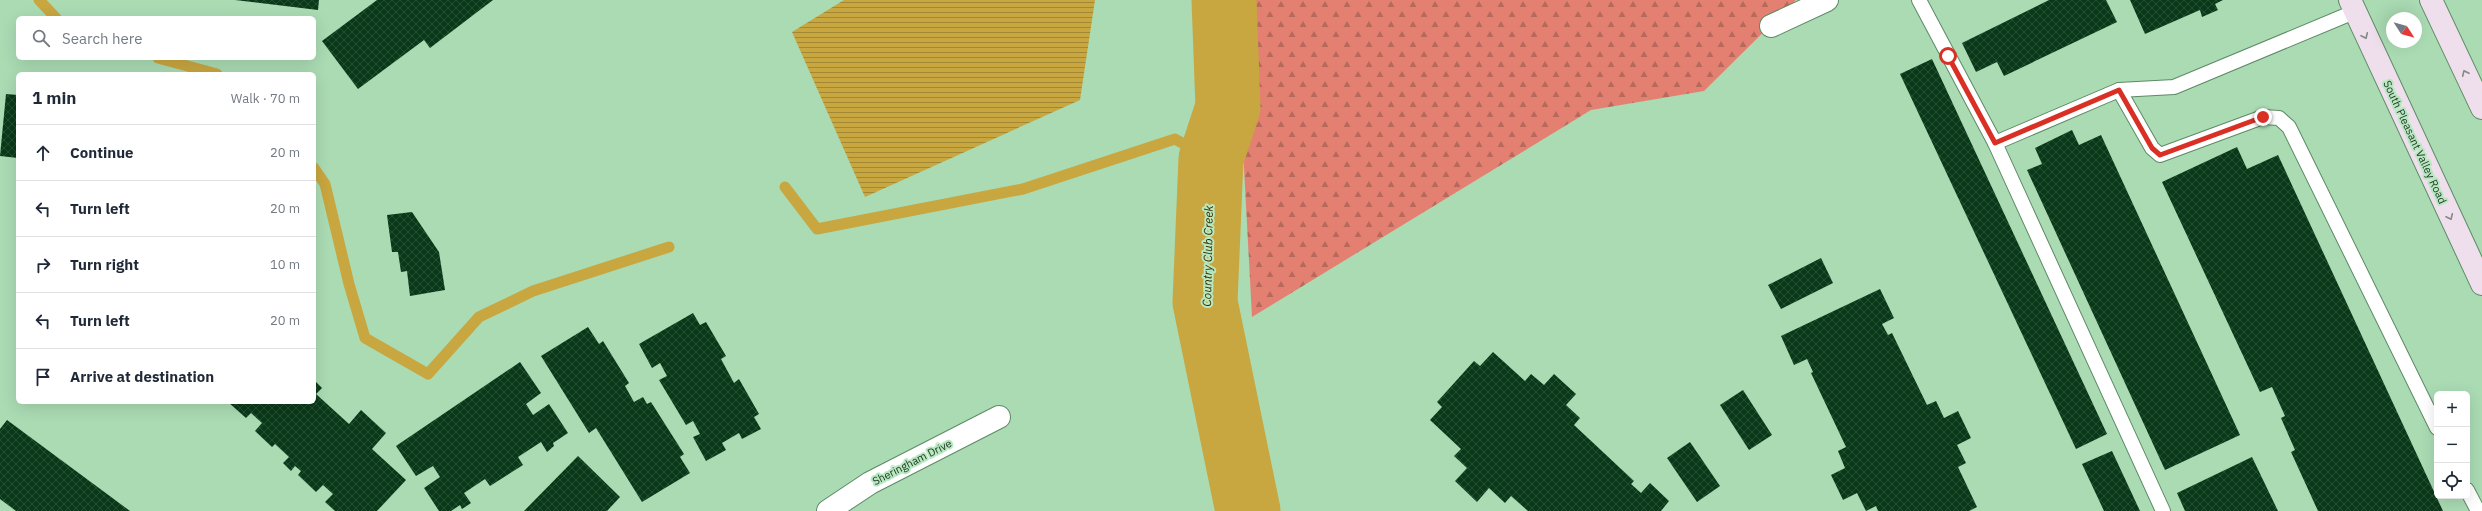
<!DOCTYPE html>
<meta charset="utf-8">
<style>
body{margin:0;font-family:"IBM Plex Sans",sans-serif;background:#f2f2f3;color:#1f2937}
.controls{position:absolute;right:12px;bottom:12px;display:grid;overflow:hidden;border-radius:6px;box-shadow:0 4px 16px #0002}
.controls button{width:36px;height:36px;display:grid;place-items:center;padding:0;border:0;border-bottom:1px solid #e0e1e3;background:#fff;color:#1f2937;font:20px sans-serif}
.compass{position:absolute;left:2386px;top:12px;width:36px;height:36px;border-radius:50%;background:#fff;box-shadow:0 4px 16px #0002;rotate:126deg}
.stop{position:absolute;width:12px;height:12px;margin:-9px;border:3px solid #d93025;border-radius:50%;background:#fff}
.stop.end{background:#d93025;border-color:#fff;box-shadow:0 1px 4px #0008}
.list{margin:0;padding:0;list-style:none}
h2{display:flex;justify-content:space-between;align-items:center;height:52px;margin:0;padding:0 16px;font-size:17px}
h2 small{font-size:13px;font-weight:400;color:#747a83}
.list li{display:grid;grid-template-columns:26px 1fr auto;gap:12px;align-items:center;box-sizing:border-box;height:56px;padding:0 16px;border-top:1px solid #e0e1e3}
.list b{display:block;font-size:15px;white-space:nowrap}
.list em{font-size:13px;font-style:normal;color:#747a83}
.icon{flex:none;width:22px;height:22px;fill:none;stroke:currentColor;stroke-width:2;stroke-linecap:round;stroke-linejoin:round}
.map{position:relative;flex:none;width:2482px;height:511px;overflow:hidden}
.search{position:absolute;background:#fff;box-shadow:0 4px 16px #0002;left:16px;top:16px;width:300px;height:44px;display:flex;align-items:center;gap:10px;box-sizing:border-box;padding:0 14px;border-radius:6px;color:#747a83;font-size:15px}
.panel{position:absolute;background:#fff;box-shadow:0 4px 16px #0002;left:16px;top:72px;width:300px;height:332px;border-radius:6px}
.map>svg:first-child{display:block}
</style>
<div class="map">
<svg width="2482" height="511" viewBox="0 0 2482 511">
<defs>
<pattern id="forest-firs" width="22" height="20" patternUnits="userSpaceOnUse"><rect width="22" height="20" fill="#e38071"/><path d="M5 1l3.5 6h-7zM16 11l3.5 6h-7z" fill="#b7695c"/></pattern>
<pattern id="water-rules" width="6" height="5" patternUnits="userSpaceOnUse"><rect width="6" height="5" fill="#c8a640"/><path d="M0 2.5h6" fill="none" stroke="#a28835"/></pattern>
<pattern id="building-cross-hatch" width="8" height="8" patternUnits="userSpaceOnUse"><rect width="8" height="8" fill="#0a3919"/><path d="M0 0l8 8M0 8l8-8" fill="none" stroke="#254e32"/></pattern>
</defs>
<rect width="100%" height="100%" fill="#aadbb3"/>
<polygon fill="url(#forest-firs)" points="1235,0 1796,0 1704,91 1591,110 1252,317"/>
<polygon fill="url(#water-rules)" points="844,0 1095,0 1080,100 865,197 792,32"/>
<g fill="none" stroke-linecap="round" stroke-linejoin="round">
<g stroke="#c8a640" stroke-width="11">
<polyline points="39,0 56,18"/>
<polyline points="158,58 217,74"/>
<polyline points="314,168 325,184 349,284 365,338 428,374 479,317 533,291 669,247"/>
<polyline points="785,187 817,229 1023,189 1175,139 1211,159"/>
</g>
<polyline stroke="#c8a640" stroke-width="65" points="1224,0 1228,107 1211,159 1205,302 1248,511"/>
</g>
<g fill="url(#building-cross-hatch)">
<polygon points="235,0 319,0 318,10"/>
<polygon points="377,0 493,0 430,48 424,40 358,89 322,41"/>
<polygon points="2049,0 2106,0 2117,22 2004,76 1997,62 1976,72 1962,43"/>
<polygon points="2130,0 2223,0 2215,4 2218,10 2202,17 2200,10 2145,34"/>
<polygon points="1932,59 2107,434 2076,449 1900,74"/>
<polygon points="6,94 18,95 18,158 0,156"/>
<polygon points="2072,130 2079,145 2101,135 2240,435 2165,470 2027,170 2042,164 2035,148"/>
<polygon points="2237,147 2247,169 2278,155 2443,511 2318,511 2291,452 2295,450 2281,418 2285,416 2272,387 2260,392 2162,182"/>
<polygon points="412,212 439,252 445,290 410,296 407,271 401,272 398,252 392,252 387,215"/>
<polygon points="1821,258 1833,283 1781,309 1768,285"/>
<polygon points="1880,289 1894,318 1882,324 1888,335 1892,333 1927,405 1936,401 1944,418 1958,411 1971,438 1957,445 1966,463 1958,467 1977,507 1969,511 1878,511 1876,506 1866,511 1857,493 1843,500 1831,475 1845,468 1838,451 1846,447 1811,373 1813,372 1807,359 1794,365 1781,336"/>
<polygon points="693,313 700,325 706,322 726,356 721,359 734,383 739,379 759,414 754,417 761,429 742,439 739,433 722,443 726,450 706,461 693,437 700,434 693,421 686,425 659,380 667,376 660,363 652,368 639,344"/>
<polygon points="588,327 599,344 603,341 629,383 625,386 634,402 643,397 647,404 651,402 684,454 680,457 690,473 642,502 596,428 589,433 541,356"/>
<polygon points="1493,352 1525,381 1531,374 1544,385 1554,374 1576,394 1566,405 1580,418 1574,425 1634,481 1631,484 1641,493 1650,483 1669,501 1661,511 1528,511 1511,496 1505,503 1489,488 1477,502 1455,481 1467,468 1454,456 1461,449 1430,420 1442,407 1437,402 1474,361 1480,366"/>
<polygon points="520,362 541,393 526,404 533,415 549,404 568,433 553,443 554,446 547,452 541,442 518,457 523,465 490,486 485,479 464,493 471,503 462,509 460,505 451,511 439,511 424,488 440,477 433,466 416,476 396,446"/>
<polygon points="314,380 322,388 316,394 349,424 361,410 386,433 372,449 406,480 377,511 335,511 325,502 333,494 323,485 316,492 298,475 301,471 295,466 291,471 283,463 289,457 275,444 272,447 255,431 262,423 251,413 246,418 228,402 314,402"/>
<polygon points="1743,390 1772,435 1749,450 1720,405"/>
<polygon points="7,420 130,511 16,511 0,499 0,429"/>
<polygon points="1690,442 1720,486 1697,502 1667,458"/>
<polygon points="2112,451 2140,511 2104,511 2082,464"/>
<polygon points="578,456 620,497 607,511 524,511"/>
<polygon points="2252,457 2278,511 2185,511 2177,493"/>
</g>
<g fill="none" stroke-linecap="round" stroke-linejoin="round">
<defs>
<g id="service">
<polyline points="1919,0 1995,143 2163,511"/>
<polyline points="2119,90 2174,87 2354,12"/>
<polyline points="1995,143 2119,90 2152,148 2160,155 2263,117 2279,118 2289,127 2437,428"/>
<polyline points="2467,490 2478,511"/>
</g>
<g id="minor">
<polyline points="1771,26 1827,0"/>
<polyline points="828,511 870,483 999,417"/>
</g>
<g id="secondary">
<polyline points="2350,0 2482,284"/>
<polyline points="2431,0 2482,108"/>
</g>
</defs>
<use href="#service" stroke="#5d8a66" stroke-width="16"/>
<use href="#minor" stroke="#5d8a66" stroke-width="24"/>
<use href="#secondary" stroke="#5d8a66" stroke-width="24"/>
<use href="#service" stroke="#fff" stroke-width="14"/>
<use href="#minor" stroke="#fff" stroke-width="22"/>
<use href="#secondary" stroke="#efdfed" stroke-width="22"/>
</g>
<defs><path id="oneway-chevron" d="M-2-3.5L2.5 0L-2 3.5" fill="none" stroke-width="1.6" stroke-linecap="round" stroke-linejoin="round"/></defs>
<g stroke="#878988">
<use href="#oneway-chevron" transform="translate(2365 36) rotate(65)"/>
<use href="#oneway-chevron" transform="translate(2465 73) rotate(-115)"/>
<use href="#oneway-chevron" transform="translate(2450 217) rotate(65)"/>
</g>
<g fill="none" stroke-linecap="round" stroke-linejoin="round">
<polyline stroke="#d93025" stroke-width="5" points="1948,56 1995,143 2119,90 2152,148 2160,155 2263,117"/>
</g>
<g text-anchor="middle" stroke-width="4" stroke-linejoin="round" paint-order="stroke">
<g font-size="11" fill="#1f3323" stroke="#b7e8c0">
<text transform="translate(2415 142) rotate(65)" y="4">South Pleasant Valley Road</text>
<text transform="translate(912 462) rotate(-27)" y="4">Sheringham Drive</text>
</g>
<g font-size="12" font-style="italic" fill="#3b2d00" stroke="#b7e8c0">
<text transform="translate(1208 256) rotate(-89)" y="4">Country Club Creek</text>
</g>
</g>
</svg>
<div class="controls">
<button>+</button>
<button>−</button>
<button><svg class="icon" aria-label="locate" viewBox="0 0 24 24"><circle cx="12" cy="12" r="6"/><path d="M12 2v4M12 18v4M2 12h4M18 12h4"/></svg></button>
</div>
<svg class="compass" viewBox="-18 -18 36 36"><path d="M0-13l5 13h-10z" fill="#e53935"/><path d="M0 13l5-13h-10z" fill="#747a83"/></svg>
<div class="stop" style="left:1948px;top:56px"></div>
<div class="stop end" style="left:2263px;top:117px"></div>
<div class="search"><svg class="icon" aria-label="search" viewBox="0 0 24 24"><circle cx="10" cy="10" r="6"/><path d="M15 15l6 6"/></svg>Search here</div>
<section class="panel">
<h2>1 min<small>Walk · 70 m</small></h2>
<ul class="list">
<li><svg class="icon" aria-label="ahead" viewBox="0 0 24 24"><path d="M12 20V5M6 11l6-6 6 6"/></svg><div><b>Continue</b></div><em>20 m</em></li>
<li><svg class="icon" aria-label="left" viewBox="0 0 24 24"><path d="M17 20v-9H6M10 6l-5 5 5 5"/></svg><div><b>Turn left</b></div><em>20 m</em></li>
<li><svg class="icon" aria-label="right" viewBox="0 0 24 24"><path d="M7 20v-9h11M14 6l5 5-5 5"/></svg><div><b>Turn right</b></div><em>10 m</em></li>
<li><svg class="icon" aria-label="left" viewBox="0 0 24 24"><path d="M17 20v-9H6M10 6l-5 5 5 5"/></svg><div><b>Turn left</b></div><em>20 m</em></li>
<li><svg class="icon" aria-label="arrive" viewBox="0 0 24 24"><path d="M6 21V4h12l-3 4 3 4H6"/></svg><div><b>Arrive at destination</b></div></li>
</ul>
</section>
</div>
